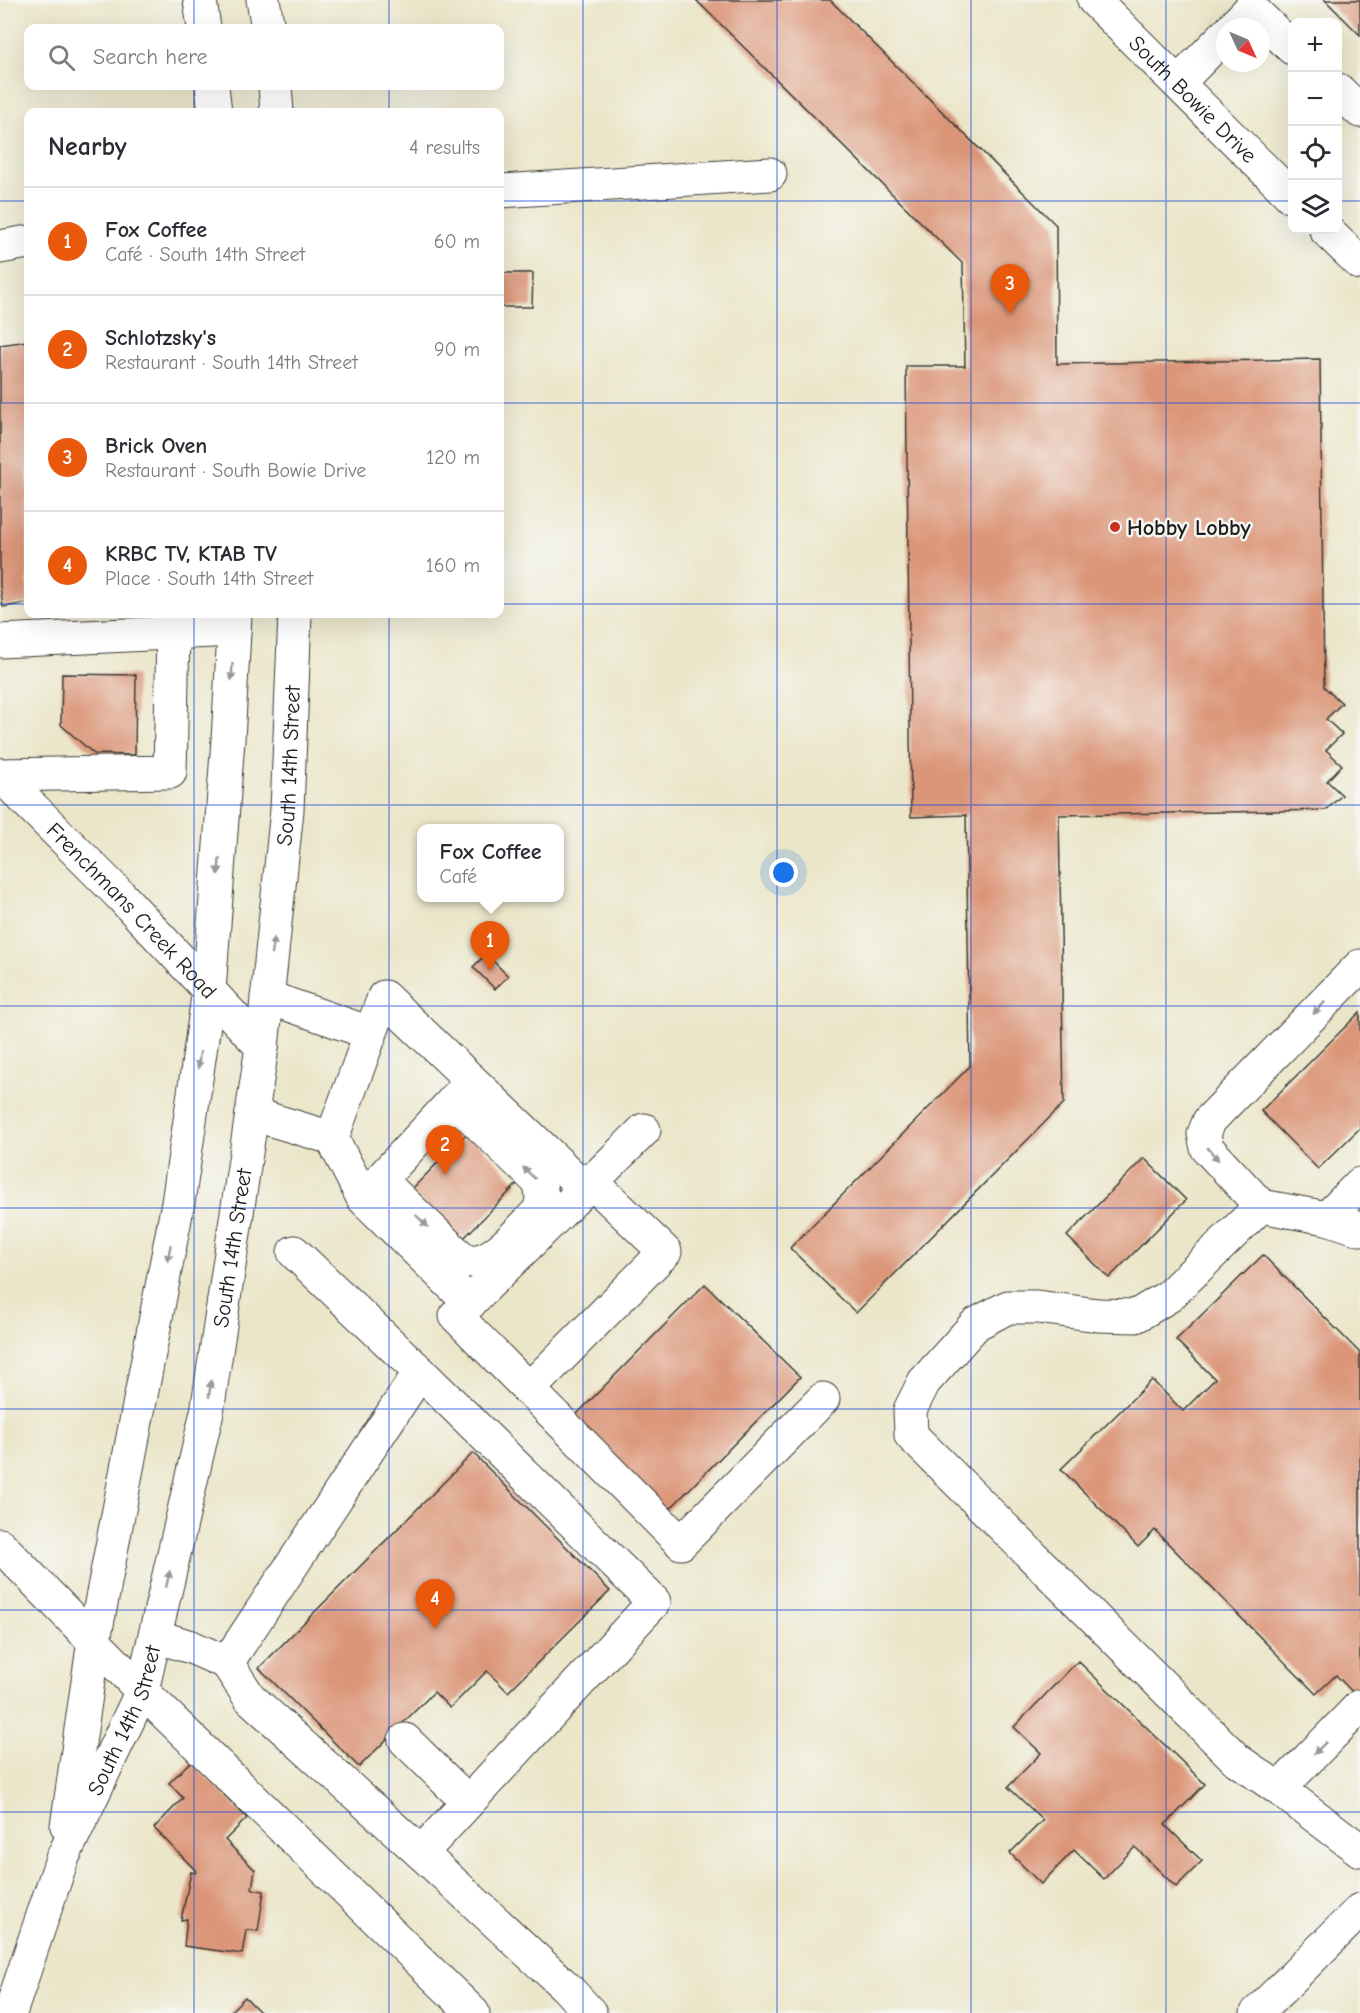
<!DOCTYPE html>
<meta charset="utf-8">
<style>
body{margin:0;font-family:"Comic Neue",sans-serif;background:#f2f2f3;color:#2b2b33}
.controls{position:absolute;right:18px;top:18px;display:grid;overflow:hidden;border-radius:12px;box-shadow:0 6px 24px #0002}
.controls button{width:54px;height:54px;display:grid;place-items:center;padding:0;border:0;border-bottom:2px solid #e1e1e2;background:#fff;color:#2b2b33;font:30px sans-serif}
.compass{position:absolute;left:1216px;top:18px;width:54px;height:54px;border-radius:50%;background:#fff;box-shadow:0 6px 24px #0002;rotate:134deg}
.you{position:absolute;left:784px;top:873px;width:21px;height:21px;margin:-15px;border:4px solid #fff;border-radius:50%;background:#1a73e8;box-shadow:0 0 0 9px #1a73e833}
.badge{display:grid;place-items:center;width:39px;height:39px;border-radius:50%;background:#ea580c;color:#fff;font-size:20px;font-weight:700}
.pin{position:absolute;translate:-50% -50px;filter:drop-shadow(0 2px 3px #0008)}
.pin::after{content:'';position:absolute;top:32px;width:21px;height:18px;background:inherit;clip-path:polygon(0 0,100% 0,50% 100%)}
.popup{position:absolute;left:417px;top:824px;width:147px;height:78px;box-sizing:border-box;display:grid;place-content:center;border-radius:12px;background:#fff;filter:drop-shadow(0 2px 4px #0005);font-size:20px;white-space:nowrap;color:#7c7c81}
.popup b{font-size:22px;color:#2b2b33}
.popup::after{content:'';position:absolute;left:50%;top:100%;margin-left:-12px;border:12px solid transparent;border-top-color:#fff}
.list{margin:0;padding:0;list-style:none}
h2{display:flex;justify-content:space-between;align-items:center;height:78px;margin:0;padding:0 24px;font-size:26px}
h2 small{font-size:20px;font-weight:400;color:#7c7c81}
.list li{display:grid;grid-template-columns:39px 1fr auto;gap:18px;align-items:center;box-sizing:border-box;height:108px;padding:0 24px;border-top:2px solid #e1e1e2}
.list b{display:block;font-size:22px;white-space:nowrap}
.list p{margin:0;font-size:20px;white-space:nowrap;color:#7c7c81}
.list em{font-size:20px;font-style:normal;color:#7c7c81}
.icon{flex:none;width:33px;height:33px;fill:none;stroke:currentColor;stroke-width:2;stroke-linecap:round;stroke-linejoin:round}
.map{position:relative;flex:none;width:1360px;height:2013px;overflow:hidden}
.search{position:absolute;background:#fff;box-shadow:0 6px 24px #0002;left:24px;top:24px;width:480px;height:66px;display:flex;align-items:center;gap:15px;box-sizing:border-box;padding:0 21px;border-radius:12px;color:#7c7c81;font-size:22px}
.panel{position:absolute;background:#fff;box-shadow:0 6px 24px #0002;left:24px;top:108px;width:480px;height:510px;border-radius:12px}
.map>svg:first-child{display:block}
</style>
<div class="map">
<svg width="1360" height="2013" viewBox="0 0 1360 2013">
<rect width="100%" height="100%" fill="#f6f6f2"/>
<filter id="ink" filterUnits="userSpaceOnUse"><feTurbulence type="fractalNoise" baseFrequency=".0167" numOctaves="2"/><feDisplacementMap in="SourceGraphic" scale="12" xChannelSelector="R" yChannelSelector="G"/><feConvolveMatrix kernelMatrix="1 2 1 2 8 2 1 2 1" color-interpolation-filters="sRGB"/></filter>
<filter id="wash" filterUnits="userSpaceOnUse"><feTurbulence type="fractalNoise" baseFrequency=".008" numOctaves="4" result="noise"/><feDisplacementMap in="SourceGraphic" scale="24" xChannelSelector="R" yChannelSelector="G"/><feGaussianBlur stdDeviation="1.35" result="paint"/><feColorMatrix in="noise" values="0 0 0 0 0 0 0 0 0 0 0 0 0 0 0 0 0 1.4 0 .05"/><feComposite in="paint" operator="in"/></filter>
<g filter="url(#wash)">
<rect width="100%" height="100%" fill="#ebe6c9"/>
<g id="blocks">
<g fill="#db9679">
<polygon points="696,0 830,0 1056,225 1057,364 1320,359 1324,687 1342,703 1326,719 1342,734 1326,750 1342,765 1327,781 1342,795 1326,810 1059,815 1064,1103 856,1313 790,1248 970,1066 966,815 911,817 906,366 965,366 963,264"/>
<polygon points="1325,0 1360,0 1360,35"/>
<polygon points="500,273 533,273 532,307 500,307"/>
<polygon points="28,341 28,603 3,607 0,586 0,345"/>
<polygon points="62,674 136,675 135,755 94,754 61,725"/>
<polygon points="486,954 508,976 495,989 473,967"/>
<polygon points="1360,1012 1360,1128 1318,1169 1261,1111"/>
<polygon points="467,1133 518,1183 461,1241 410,1191"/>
<polygon points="1144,1158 1186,1200 1109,1278 1067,1236"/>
<polygon points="1263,1255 1360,1353 1360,1700 1336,1675 1316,1694 1155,1530 1138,1547 1061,1469 1152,1380 1183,1411 1215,1379 1176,1340"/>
<polygon points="705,1284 800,1377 665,1514 571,1420"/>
<polygon points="473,1453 610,1591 508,1692 487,1671 450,1708 434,1692 359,1767 259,1668"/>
<polygon points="1078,1661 1205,1784 1165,1825 1202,1861 1176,1887 1135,1847 1104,1879 1074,1850 1041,1884 1010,1853 1043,1820 1008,1787 1041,1753 1014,1727"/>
<polygon points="191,1761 247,1818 225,1840 255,1870 252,1889 264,1891 258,1931 246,1930 242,1954 184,1946 187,1919 181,1920 191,1872 195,1873 196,1871 154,1828 183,1798 169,1783"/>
<polygon points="245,1997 261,2013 229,2013"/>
</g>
</g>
</g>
<g filter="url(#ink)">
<use href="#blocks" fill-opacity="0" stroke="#3b3a36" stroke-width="1.5"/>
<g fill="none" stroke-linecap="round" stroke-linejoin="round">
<defs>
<g id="minor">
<path id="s1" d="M 1094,0 L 1292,197"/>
<polyline points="1233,27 1251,8 1292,48"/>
<polyline points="1178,83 1225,35"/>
<polyline points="1338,90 1360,111"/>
<polyline points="500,191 770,174"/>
<polyline points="1326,230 1360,263"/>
<polyline points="0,247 28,242"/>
<polyline points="0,641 234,630"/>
<path id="s2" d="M 0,775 L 120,895 L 262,1047"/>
<polyline points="0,775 170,772 173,633 170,614"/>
<polyline points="267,997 370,1033"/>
<polyline points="252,1114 332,1138"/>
<polyline points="644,1130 456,1316 681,1543 823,1399"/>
<path d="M 380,1180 L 454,1251 C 458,1254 462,1258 466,1260 C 491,1269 523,1226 539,1211 C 543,1199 543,1193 538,1181 L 454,1100"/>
<polyline points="1360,1184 1327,1218 1360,1229"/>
<polyline points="365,1196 469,1084"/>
<polyline points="1261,1206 1207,1148 1204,1134 1209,1121 1360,966"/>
<polyline points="1327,1218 1261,1206 1169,1296 1136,1316 1098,1315 1037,1307 1008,1307 976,1324 924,1382 910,1410 911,1435 1237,1760 1279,1789 1360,1850"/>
<polyline points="294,1252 420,1372"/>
<polyline points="470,1303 363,1198 332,1138 384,997 574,1178 592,1182 665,1252 528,1390"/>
<polyline points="0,1545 142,1691 473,2013"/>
<polyline points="155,1636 191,1647 227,1663 420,1372 654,1602 421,1853 250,1698 227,1663"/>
<polyline points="405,1740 468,1802"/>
<polyline points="1279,1789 1360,1706"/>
<polyline points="421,1853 566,1987 590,2013"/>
<polyline points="1257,2013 1360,1910"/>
</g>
<g id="major">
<polyline points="200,0 204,28"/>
<polyline points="263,0 268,28"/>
<polyline points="212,86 215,112"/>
<polyline points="275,86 277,112"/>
<polyline points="67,1826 94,1640 178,1203 209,990 228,740 235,614"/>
<path id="s3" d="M 10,2013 L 62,1859 L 142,1691 L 207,1412 L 262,1047 L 287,810 L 295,614"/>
</g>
</defs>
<use href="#minor" stroke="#3b3a36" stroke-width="35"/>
<use href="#major" stroke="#3b3a36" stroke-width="35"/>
<use href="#minor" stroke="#fff" stroke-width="33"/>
<use href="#major" stroke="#fff" stroke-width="33"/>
</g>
<defs><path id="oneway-solid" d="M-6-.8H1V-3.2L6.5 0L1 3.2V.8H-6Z" transform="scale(1.5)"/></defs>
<g fill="#999">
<use href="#oneway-solid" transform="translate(232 672) rotate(93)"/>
<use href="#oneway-solid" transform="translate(219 866) rotate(94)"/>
<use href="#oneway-solid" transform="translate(273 946) rotate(-84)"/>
<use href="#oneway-solid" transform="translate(1319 1008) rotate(134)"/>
<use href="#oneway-solid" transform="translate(199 1060) rotate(98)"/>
<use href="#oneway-solid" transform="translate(1213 1154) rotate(49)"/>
<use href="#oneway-solid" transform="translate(529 1173) rotate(-136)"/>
<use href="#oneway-solid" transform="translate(422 1221) rotate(44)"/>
<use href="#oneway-solid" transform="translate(169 1253) rotate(101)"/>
<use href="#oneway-solid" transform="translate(210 1389) rotate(-82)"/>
<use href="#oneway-solid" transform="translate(168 1579) rotate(-77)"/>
<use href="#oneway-solid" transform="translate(1320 1748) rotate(135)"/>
</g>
</g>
<path fill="none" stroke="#1d4ed8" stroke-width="1.5" stroke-opacity="0.55" d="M 194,0 L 194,28M 389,0 L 389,28M 583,0 L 583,2013M 777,0 L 777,2013M 971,0 L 971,2013M 1166,0 L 1166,2013M 194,86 L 194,112M 389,86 L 389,112M 0,201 L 28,201M 500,201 L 1292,201M 1338,201 L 1360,201M 0,403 L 28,403M 500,403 L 1360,403M 0,604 L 28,604M 500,604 L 1360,604M 194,614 L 194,2013M 389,614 L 389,2013M 0,805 L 1360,805M 0,1006 L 1360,1006M 0,1208 L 1360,1208M 0,1409 L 1360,1409M 0,1610 L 1360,1610M 0,1812 L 1360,1812"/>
<circle fill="#c8321e" stroke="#f6f6f2" stroke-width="2" cx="1115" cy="527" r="6"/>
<g text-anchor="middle" stroke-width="5" stroke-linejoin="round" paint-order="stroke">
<g font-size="22" fill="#1c1c1c" stroke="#f6f6f2">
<text dy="8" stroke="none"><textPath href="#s1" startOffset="140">South Bowie Drive</textPath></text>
<text dy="8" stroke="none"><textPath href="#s3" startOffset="1287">South 14th Street</textPath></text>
<text dy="8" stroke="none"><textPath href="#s2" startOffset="189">Frenchmans Creek Road</textPath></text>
<text dy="8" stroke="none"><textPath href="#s3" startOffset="801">South 14th Street</textPath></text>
<text dy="8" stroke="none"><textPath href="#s3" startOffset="315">South 14th Street</textPath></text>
</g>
<g font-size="22" font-weight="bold" fill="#1c1c1c" stroke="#f6f6f2" text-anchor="start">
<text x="1127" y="535">Hobby Lobby</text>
</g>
</g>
</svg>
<div class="controls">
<button>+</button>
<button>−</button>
<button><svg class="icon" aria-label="locate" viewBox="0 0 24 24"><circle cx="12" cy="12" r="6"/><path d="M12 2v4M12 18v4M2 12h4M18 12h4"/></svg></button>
<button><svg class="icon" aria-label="layers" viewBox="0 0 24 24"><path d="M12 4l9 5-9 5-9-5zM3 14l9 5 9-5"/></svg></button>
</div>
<svg class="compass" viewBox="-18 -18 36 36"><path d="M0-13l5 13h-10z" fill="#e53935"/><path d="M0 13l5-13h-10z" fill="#7c7c81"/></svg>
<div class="you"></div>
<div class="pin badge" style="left:490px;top:971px">1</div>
<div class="popup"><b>Fox Coffee</b>Café</div>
<div class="pin badge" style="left:445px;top:1175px">2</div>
<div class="pin badge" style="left:1010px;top:314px">3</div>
<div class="pin badge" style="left:435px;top:1629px">4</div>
<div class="search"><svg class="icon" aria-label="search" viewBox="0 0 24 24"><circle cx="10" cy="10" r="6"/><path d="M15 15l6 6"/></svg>Search here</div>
<section class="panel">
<h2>Nearby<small>4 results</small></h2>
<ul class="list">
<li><span class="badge">1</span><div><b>Fox Coffee</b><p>Café · South 14th Street</p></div><em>60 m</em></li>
<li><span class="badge">2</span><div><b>Schlotzsky's</b><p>Restaurant · South 14th Street</p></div><em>90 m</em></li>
<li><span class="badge">3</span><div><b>Brick Oven</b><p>Restaurant · South Bowie Drive</p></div><em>120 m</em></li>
<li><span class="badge">4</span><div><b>KRBC TV, KTAB TV</b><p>Place · South 14th Street</p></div><em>160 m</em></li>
</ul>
</section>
</div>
